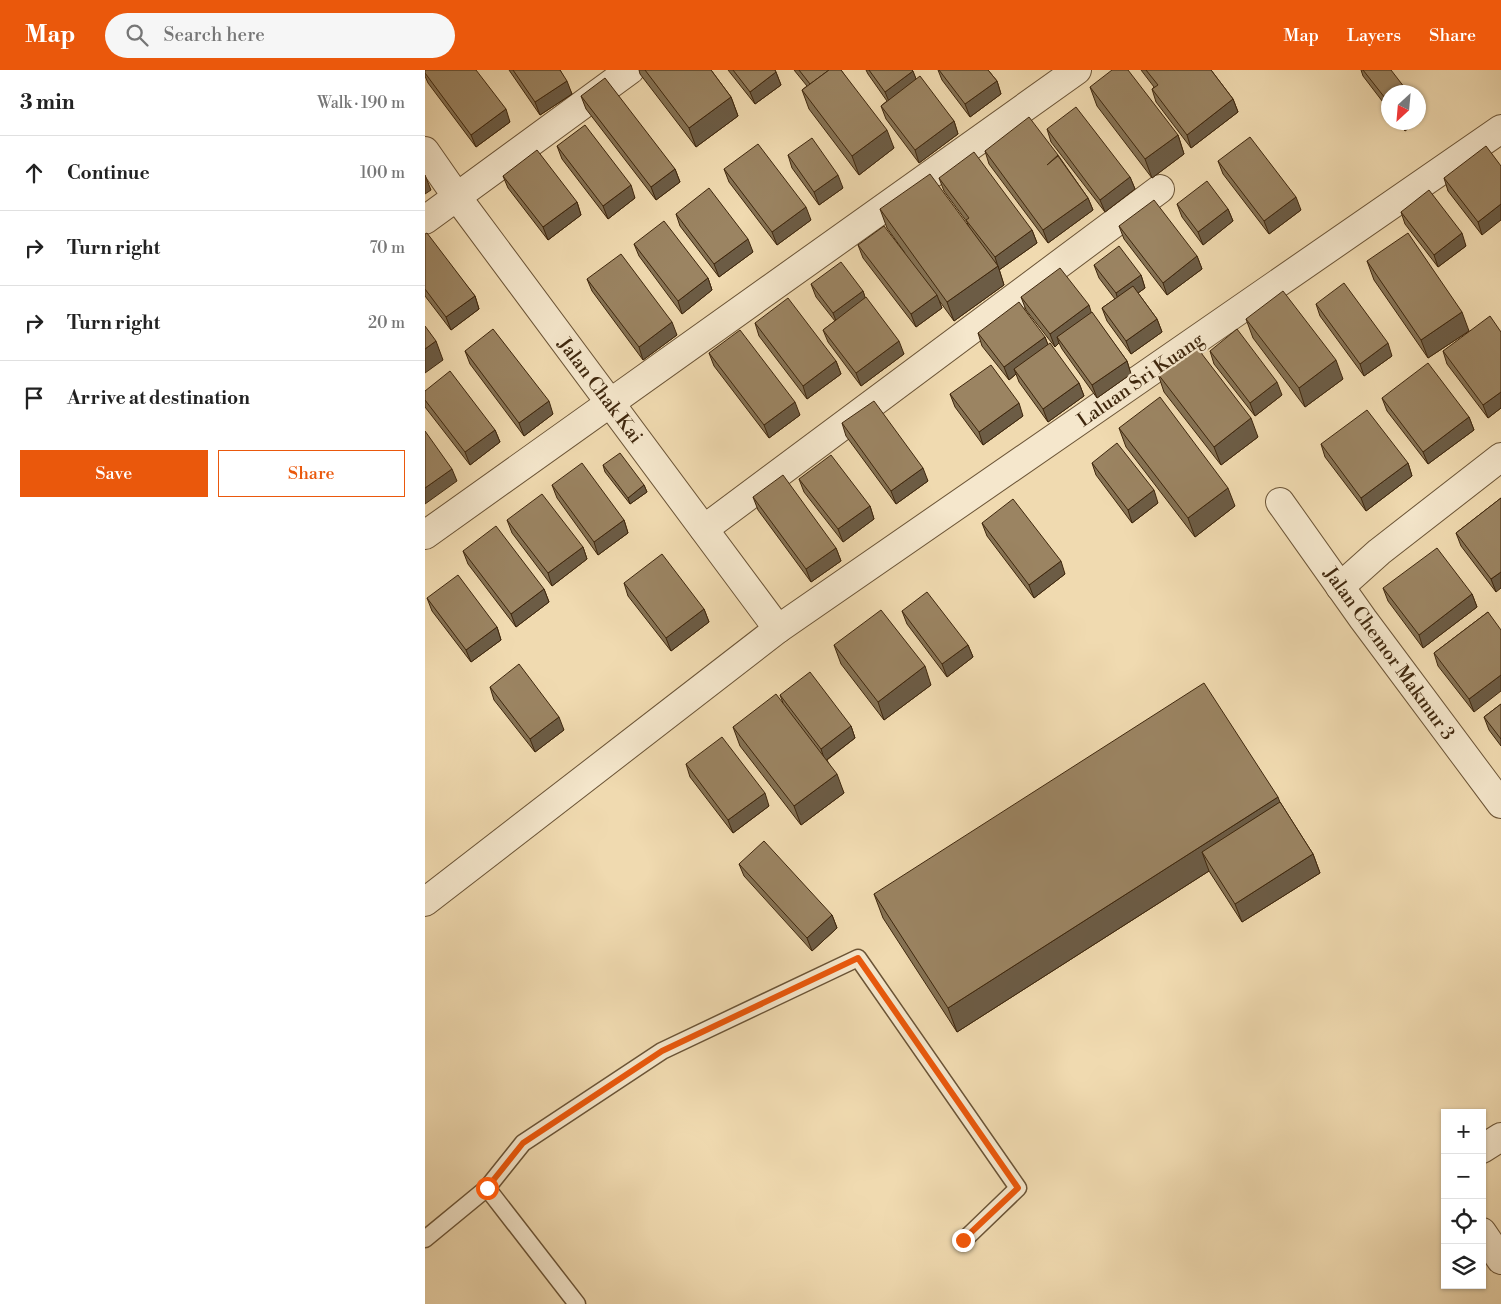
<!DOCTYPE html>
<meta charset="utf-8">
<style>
body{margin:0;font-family:"Libre Bodoni",serif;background:#f6f6f6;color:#222}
.controls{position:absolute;right:15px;bottom:15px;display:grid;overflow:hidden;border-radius:0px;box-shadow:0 1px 4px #0004}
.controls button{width:45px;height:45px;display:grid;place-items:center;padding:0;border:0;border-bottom:1px solid #e0e0e0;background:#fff;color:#222;font:25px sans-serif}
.compass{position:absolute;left:956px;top:15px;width:45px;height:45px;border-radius:50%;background:#fff;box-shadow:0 1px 4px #0004;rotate:206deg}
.stop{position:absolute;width:15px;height:15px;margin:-11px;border:4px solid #ea580c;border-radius:50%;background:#fff}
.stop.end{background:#ea580c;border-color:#fff;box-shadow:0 1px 5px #0008}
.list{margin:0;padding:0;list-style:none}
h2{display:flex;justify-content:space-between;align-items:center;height:65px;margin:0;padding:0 20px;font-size:21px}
h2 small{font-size:16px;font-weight:400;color:#767676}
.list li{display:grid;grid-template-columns:32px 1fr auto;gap:15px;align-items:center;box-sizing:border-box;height:75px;padding:0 20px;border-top:1px solid #e0e0e0}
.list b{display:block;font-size:19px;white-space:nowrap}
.list em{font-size:16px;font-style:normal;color:#767676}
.actions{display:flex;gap:10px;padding:15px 20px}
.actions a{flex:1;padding:11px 0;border:1px solid #ea580c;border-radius:0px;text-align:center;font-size:18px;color:#ea580c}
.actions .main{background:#ea580c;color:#fff}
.icon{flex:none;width:28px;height:28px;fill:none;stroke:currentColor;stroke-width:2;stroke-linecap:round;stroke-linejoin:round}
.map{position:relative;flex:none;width:1076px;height:1234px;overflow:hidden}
header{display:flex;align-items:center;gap:30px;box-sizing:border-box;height:70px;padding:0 25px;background:#ea580c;color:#fff}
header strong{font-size:24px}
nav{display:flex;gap:28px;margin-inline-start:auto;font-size:18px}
.search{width:350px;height:45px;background:#f6f6f6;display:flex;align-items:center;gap:12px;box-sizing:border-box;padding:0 18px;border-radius:28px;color:#767676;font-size:19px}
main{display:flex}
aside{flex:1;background:#fff}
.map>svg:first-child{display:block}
</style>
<header>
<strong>Map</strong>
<div class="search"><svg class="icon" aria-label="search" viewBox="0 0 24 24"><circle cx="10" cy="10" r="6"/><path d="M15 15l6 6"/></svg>Search here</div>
<nav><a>Map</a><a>Layers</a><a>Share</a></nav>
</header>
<main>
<aside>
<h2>3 min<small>Walk · 190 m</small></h2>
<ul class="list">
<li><svg class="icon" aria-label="ahead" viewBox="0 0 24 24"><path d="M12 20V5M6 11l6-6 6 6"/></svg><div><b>Continue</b></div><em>100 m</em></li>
<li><svg class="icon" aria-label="right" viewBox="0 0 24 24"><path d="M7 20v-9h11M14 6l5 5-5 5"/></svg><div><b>Turn right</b></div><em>70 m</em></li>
<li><svg class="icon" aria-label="right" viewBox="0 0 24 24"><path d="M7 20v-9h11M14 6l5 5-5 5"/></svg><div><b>Turn right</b></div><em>20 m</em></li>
<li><svg class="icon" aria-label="arrive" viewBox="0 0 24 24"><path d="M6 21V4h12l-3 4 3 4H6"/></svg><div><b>Arrive at destination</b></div></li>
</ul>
<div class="actions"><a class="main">Save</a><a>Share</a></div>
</aside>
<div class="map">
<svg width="1076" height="1234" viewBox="0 0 1076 1234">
<rect width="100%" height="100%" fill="#f0dab0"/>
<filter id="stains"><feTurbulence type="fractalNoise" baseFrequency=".004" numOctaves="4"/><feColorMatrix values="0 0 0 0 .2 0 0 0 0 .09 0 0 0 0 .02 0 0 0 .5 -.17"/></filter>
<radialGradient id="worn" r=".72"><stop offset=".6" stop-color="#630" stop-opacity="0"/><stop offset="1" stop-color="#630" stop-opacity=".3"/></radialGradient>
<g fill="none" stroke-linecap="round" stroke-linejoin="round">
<defs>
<g id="service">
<polyline points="62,1118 152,1234"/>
<polyline points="0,1169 62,1118 98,1073 237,981 433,888 593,1118 538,1171"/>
</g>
<g id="minor">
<polyline points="0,81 32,127 353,559"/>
<polyline points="0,150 205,0"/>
<polyline points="855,432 938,549 1076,734"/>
<polyline points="279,459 735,119"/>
<polyline points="0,465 652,0"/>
<polyline points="915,517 954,482 1076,387"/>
<polyline points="0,832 353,559 1076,59"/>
<polyline points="1057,1079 1076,1067"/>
<polyline points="1057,1162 1076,1190"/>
</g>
</defs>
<use href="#service" stroke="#6b5436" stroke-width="19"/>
<use href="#minor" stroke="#6b5436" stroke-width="30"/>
<use href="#service" stroke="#f5e7cc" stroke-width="16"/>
<use href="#minor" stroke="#f5e7cc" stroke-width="28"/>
</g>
<g fill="#857254" stroke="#3f270d">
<polygon points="0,0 85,52 51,77 3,13 0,6"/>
<polygon points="84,0 135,0 147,24 115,45"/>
<polygon points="214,0 286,0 306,27 313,46 271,77 215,4"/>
<polygon points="303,0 350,0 356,15 330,34"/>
<polygon points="369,0 416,0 469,78 434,105 384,39 377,20 382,16"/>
<polygon points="441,0 487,0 491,9 529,51 533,64 494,93 461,49 456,36 462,31 443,4"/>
<polygon points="513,0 563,0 572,11 576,24 545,47 517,10"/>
<polygon points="716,0 786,0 808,29 813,42 766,78 731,32 727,19 729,17"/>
<polygon points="936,0 966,0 964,22 964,40 938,6"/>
<polygon points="665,17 753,65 759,84 727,108 672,36"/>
<polygon points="156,26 250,99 255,112 231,130 161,39"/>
<polygon points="973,52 991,52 980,61"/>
<polygon points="622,59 705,107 710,119 680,142 626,72"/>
<polygon points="132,76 210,128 183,149 137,89"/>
<polygon points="560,81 633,85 663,128 668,140 623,173 564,94"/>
<polygon points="363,85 418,118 394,135 367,98"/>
<polygon points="793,91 876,140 844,164 798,104"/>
<polygon points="1076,96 1057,165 1023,121 1019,108"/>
<polygon points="299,99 386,150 352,175 304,112"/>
<polygon points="78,106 152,132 156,145 123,170 83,118"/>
<polygon points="514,108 607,160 612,173 574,200 574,199 579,215 529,251 513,229 517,238 491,257 438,188 433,175 480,183 462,158 455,139 544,158 542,152 519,121"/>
<polygon points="752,134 803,139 808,151 778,175 757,147"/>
<polygon points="976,142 1041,176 1013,197 980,154"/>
<polygon points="251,144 328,182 294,207 255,156"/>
<polygon points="694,156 772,186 777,199 742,225 699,169"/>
<polygon points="0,164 50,226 54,239 26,260 0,226"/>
<polygon points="209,174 283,208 287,220 257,244 214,186"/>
<polygon points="942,191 1044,261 1003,288 949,210"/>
<polygon points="669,195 716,205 720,218 713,223 732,249 737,262 706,284 682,251 677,238 690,229 674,208"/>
<polygon points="162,209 252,265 218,290 167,221"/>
<polygon points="386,214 438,221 440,228 479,284 436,316 403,272 398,260 410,251 391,227"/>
<polygon points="596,227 666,242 702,291 706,304 672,328 637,279 634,273 630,277 601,240"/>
<polygon points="891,234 967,286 939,306 895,246"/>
<polygon points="821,249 918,309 880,337 828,268"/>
<polygon points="330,253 411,291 416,304 382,329 334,266"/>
<polygon points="1076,262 1076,338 1063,348 1022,294 1018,281"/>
<polygon points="553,263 620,267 623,275 654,313 659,326 623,352 594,312 591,304 584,310 557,276"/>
<polygon points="40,281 128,344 99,366 45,294"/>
<polygon points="785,281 857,325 830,346 789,294"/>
<polygon points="284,283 375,345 344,368 289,296"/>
<polygon points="733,304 833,367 796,395 739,322"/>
<polygon points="0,321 70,360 75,372 45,395 0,337"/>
<polygon points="525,324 598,346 558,375 530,337"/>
<polygon points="957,328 1044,347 1049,360 1003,394 962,341"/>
<polygon points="417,353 503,411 471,434 421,366"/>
<polygon points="694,358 810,436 770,467 701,377"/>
<polygon points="896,374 983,393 987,406 941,441 900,387"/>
<polygon points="667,393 733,433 707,453 671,405"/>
<polygon points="178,395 219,415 222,422 205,434 180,402"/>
<polygon points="374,409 445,436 449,449 418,472 379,422"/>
<polygon points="127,415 199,450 203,463 173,485 132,428"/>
<polygon points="328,427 411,478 416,491 386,512 333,440"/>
<polygon points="1076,428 1071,522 1036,476 1031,463"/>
<polygon points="82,450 158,477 162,489 127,516 87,463"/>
<polygon points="557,453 640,504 609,528 562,466"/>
<polygon points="38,481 119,519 124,532 91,557 43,494"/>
<polygon points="199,513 279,539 284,552 246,581 203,526"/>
<polygon points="958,518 1047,524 1052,537 998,578 963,531"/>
<polygon points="2,528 72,557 76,570 46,592 7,541"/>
<polygon points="477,541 543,575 548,587 522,607 482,554"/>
<polygon points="1063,542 1049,642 1013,596 1009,583"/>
<polygon points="409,575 506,615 459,650 416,594"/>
<polygon points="65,617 139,660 110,682 69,630"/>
<polygon points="355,625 426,656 430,668 402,690 419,723 376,755 315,676 308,657 358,633"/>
<polygon points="1076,634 1076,676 1064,660 1059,647"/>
<polygon points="261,694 344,736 308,763 265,707"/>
<polygon points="855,732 888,784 895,803 817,852 784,801 532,962 458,848 449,824"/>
<polygon points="314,794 407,845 412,858 387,881 319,806"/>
</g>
<g fill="#6c5c45" stroke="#3f270d">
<polygon points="488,1 493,14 465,34 460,22"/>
<polygon points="351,2 356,15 330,34 325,22"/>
<polygon points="142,11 147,24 115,45 110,32"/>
<polygon points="572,11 576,24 545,47 540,34"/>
<polygon points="306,27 313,46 271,77 264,58"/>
<polygon points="808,29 813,42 766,78 762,65"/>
<polygon points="994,37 997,48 994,51"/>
<polygon points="81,39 85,52 51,77 46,65"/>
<polygon points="529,51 533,64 494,93 490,80"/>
<polygon points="977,52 991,52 980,61"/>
<polygon points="462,60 469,78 434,105 427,86"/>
<polygon points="753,65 759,84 727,108 720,89"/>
<polygon points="250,99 255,112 231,130 226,117"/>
<polygon points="0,105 6,120 0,124"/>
<polygon points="413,105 418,118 394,135 389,122"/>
<polygon points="705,107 710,119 680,142 675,130"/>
<polygon points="206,115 210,128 183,149 178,136"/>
<polygon points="871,127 876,140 844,164 839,151"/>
<polygon points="663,128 668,140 623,173 618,160"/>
<polygon points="152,132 156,145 123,170 118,157"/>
<polygon points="1076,134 1076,150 1057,165 1053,152"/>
<polygon points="381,137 386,150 352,175 347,162"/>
<polygon points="803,139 808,151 778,175 773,162"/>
<polygon points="607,160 612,173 574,200 570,187"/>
<polygon points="1037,163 1041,176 1013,197 1009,185"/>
<polygon points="323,169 328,182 294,207 289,194"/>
<polygon points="772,186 777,199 742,225 738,213"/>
<polygon points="573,196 579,215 529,251 522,232"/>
<polygon points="716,205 720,218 695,236 691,223"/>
<polygon points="283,208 287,220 257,244 253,231"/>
<polygon points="438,221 442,233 413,256 408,243"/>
<polygon points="512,225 517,238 491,257 486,244"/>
<polygon points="50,226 54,239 26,260 21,247"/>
<polygon points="664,235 668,248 632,267 634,273 630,277 625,264"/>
<polygon points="1037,242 1044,261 1003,288 996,270"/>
<polygon points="732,249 737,262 706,284 701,271"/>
<polygon points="247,252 252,265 218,290 214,277"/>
<polygon points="620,267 625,280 589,299 591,304 584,310 579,297"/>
<polygon points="11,271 18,290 0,303 0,279"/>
<polygon points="474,271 479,284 436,316 431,303"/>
<polygon points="963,273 967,286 939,306 935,294"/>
<polygon points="911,290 918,309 880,337 874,318"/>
<polygon points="411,291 416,304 382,329 378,316"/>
<polygon points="702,291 706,304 672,328 667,315"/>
<polygon points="852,312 857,325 830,346 825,333"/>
<polygon points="654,313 659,326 623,352 618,339"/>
<polygon points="1076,322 1076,338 1063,348 1058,335"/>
<polygon points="124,331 128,344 99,366 94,353"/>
<polygon points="370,332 375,345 344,368 339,355"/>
<polygon points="594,333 598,346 558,375 554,362"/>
<polygon points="1044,347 1049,360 1003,394 998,382"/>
<polygon points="826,348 833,367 796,395 789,377"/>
<polygon points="70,360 75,372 45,395 40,382"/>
<polygon points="983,393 987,406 941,441 936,428"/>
<polygon points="498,398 503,411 471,434 466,421"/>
<polygon points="27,399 32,411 0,434 0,418"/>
<polygon points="219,415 222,422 205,434 203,428"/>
<polygon points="803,418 810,436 770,467 763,448"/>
<polygon points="729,420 733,433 707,453 703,440"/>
<polygon points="445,436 449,449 418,472 413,459"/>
<polygon points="199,450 203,463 173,485 169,472"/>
<polygon points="158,477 162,489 127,516 123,503"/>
<polygon points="411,478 416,491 386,512 381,499"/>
<polygon points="636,491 640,504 609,528 604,515"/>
<polygon points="1076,502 1076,518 1071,522 1066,509"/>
<polygon points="119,519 124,532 91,557 86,544"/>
<polygon points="1047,524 1052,537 998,578 994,565"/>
<polygon points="279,539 284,552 246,581 241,568"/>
<polygon points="72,557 76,570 46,592 41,580"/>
<polygon points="543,575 548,587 522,607 517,594"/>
<polygon points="500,596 506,615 459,650 453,632"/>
<polygon points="1076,605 1076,621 1049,642 1044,629"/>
<polygon points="134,647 139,660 110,682 105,669"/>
<polygon points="426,656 430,668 400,691 396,679"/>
<polygon points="412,704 419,723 376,755 369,736"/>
<polygon points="340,723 344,736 308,763 303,750"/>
<polygon points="853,727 862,751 777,782 784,801 532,962 523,938"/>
<polygon points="888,784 895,803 817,852 810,834"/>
<polygon points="407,845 412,858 387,881 382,868"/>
</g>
<g fill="#9b8462" stroke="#3f270d">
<polygon points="0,0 51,0 81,39 46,65 0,3"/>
<polygon points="88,0 135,0 142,11 110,32"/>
<polygon points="220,0 286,0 306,27 264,58"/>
<polygon points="308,0 350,0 351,2 325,22"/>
<polygon points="374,0 404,0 385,14"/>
<polygon points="404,0 416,0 462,60 427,86 377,20"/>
<polygon points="444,0 487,0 488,1 460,22"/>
<polygon points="514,0 563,0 572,11 540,34"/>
<polygon points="687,0 703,0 753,65 720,89 665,17"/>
<polygon points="721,0 786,0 808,29 762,65 727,19 733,15"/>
<polygon points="938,0 966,0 983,22 964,22 964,33"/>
<polygon points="495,6 529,51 490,80 456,36"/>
<polygon points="180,8 250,99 226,117 156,26"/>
<polygon points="651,37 705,107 675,130 622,59"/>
<polygon points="604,47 633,85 622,95 633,86 663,128 618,160 560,81"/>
<polygon points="160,55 206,115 178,136 132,76"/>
<polygon points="825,67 871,127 839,151 793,91"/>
<polygon points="387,68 413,105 389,122 363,85"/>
<polygon points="333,74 381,137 347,162 299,99"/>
<polygon points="1061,76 1076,96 1076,134 1053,152 1019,108"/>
<polygon points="112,80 152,132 118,157 78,106"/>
<polygon points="549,82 607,160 570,187 541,150 544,148 514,108"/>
<polygon points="505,104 573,196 522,232 455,139"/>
<polygon points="782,111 803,139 773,162 752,134"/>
<polygon points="284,118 323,169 289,194 251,144"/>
<polygon points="1004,120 1037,163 1009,185 976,142"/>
<polygon points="729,130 772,186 738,213 694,156"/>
<polygon points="239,151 283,208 253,231 209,174"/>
<polygon points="459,156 512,225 486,244 433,175"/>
<polygon points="2,163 50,226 21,247 0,219 0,164"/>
<polygon points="983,163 1037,242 996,270 942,191"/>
<polygon points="694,176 716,205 691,223 669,195"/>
<polygon points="196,184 247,252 214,277 162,209"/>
<polygon points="416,192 438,221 408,243 386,214"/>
<polygon points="635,198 664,235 625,264 596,227"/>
<polygon points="919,213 963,273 935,294 891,234"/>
<polygon points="708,216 732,249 701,271 677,238"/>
<polygon points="858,221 911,290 874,318 821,249"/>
<polygon points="441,227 474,271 431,303 398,260"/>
<polygon points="363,228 411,291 378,316 330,253"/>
<polygon points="594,232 620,267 579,297 553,263"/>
<polygon points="667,242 702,291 667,315 632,267"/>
<polygon points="1065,246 1076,262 1076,322 1058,335 1018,281"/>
<polygon points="0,256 11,271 0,279"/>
<polygon points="68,259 124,331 94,353 40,281"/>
<polygon points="812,259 852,312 825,333 785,281"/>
<polygon points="315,260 370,332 339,355 284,283"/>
<polygon points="625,273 654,313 618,339 589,299"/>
<polygon points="770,275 826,348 789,377 733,304"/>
<polygon points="1003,293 1044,347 998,382 957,328"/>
<polygon points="566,295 594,333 554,362 525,324"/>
<polygon points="25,301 70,360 40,382 0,330 0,321"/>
<polygon points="735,327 803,418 763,448 694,358"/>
<polygon points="449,331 498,398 466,421 417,353"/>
<polygon points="942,340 983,393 936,428 896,374"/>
<polygon points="0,361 27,399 0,418"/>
<polygon points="692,373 729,420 703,440 667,393"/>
<polygon points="195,383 219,415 203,428 178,395"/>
<polygon points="406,385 445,436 413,459 374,409"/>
<polygon points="157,393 199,450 169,472 127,415"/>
<polygon points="358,405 411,478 381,499 328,427"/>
<polygon points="117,424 158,477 123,503 82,450"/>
<polygon points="1076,428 1076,502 1066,509 1031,463"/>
<polygon points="588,429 636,491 604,515 557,453"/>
<polygon points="71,456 119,519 86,544 38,481"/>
<polygon points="1012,478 1047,524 994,565 958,518"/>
<polygon points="237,484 279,539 241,568 199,513"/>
<polygon points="33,505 72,557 41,580 2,528"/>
<polygon points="502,522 543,575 517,594 477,541"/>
<polygon points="456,540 500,596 453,632 409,575"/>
<polygon points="1063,542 1076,560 1076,605 1044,629 1009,583"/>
<polygon points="94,594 134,647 105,669 65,617"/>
<polygon points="385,602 426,656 396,679 355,625"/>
<polygon points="779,613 853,727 523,938 449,824"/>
<polygon points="351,624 412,704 369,736 308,657"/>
<polygon points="1076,634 1076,669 1059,647"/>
<polygon points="297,667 340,723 303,750 261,694"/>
<polygon points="855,732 888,784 810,834 777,782"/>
<polygon points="339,771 407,845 382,868 314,794"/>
</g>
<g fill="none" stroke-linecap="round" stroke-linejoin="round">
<polyline stroke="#ea580c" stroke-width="6" points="62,1118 98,1073 237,981 433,888 593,1118 538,1170"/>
</g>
<g text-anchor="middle" stroke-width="4.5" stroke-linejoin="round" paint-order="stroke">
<g font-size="19" fill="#3f270d" stroke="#f5e7cc">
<text transform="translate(715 309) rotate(-35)" y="7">Laluan Sri Kuang</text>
<text transform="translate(176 320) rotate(53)" y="7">Jalan Chak Kai</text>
<text transform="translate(965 583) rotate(54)" y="7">Jalan Chemor Makmur 3</text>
</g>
</g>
<rect width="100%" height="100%" filter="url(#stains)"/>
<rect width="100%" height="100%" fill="url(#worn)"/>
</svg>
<div class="controls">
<button>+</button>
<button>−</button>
<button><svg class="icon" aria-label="locate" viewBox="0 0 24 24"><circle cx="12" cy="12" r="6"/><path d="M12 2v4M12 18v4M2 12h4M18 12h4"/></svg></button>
<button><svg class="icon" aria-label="layers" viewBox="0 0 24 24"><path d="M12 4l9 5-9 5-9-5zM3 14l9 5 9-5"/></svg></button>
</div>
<svg class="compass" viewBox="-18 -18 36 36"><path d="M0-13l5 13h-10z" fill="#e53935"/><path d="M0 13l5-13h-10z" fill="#767676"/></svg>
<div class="stop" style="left:62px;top:1118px"></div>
<div class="stop end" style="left:538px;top:1170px"></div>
</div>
</main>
